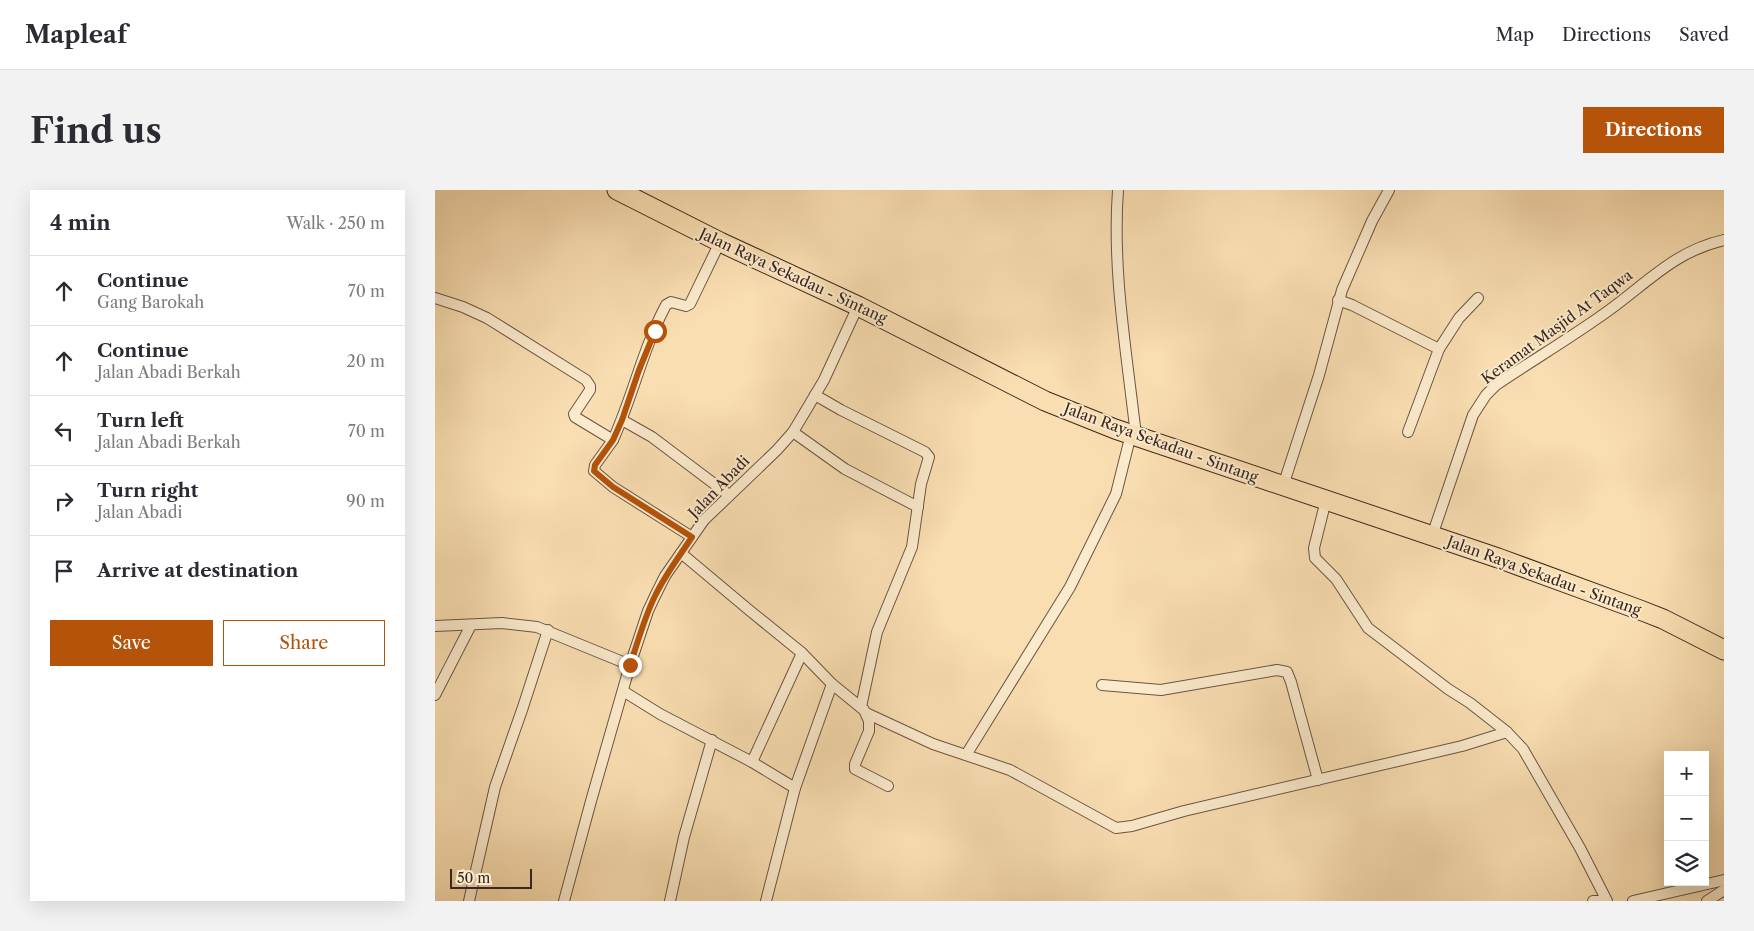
<!DOCTYPE html>
<meta charset="utf-8">
<style>
body{margin:0;font-family:"Libre Caslon Text",serif;background:#f2f2f3;color:#2b2b33}
.controls{position:absolute;right:15px;bottom:15px;display:grid;overflow:hidden;border-radius:0px;box-shadow:0 5px 20px #0002}
.controls button{width:45px;height:45px;display:grid;place-items:center;padding:0;border:0;border-bottom:1px solid #e1e1e2;background:#fff;color:#2b2b33;font:25px sans-serif}
.scale{position:absolute;left:15px;bottom:12px;width:82px;box-sizing:border-box;padding-left:5px;border:2px solid #3c271f;border-top:0;font-size:14px;line-height:18px;white-space:nowrap;color:#3c271f;-webkit-text-stroke:4px #fbeacc;paint-order:stroke}
.stop{position:absolute;width:15px;height:15px;margin:-11px;border:4px solid #b45309;border-radius:50%;background:#fff}
.stop.end{background:#b45309;border-color:#fff;box-shadow:0 1px 5px #0008}
.list{margin:0;padding:0;list-style:none}
h2{display:flex;justify-content:space-between;align-items:center;height:65px;margin:0;padding:0 20px;font-size:21px}
h2 small{font-size:16px;font-weight:400;color:#7c7c81}
.list li{display:grid;grid-template-columns:32px 1fr auto;gap:15px;align-items:center;box-sizing:border-box;height:70px;padding:0 20px;border-top:1px solid #e1e1e2}
.list b{display:block;font-size:19px;white-space:nowrap}
.list p{margin:0;font-size:16px;white-space:nowrap;color:#7c7c81}
.list em{font-size:16px;font-style:normal;color:#7c7c81}
.actions{display:flex;gap:10px;padding:15px 20px}
.actions a{flex:1;padding:11px 0;border:1px solid #b45309;border-radius:0px;text-align:center;font-size:18px;color:#b45309}
.actions .main{background:#b45309;color:#fff}
.icon{flex:none;width:28px;height:28px;fill:none;stroke:currentColor;stroke-width:2;stroke-linecap:round;stroke-linejoin:round}
.map{position:relative;flex:none;width:1289px;height:711px;overflow:hidden;border-radius:0px}
header{display:flex;align-items:center;gap:30px;box-sizing:border-box;height:70px;padding:0 25px;background:#fff;border-bottom:1px solid #e1e1e2}
header strong{font-size:24px}
nav{display:flex;gap:28px;margin-inline-start:auto;font-size:18px}
.intro{display:flex;align-items:center;justify-content:space-between;box-sizing:border-box;height:120px;padding:0 30px}
h1{margin:0;font-size:35px}
.button{padding:12px 22px;border-radius:0px;background:#b45309;color:#fff;font-size:18px;font-weight:700}
main{display:flex;gap:30px;padding:0 30px}
aside{flex:1;background:#fff;border-radius:0px;box-shadow:0 5px 20px #0002}
.map>svg:first-child{display:block}
</style>
<header>
<strong>Mapleaf</strong>
<nav><a>Map</a><a>Directions</a><a>Saved</a></nav>
</header>
<div class="intro"><h1>Find us</h1><a class="button">Directions</a></div>
<main>
<aside>
<h2>4 min<small>Walk · 250 m</small></h2>
<ul class="list">
<li><svg class="icon" aria-label="ahead" viewBox="0 0 24 24"><path d="M12 20V5M6 11l6-6 6 6"/></svg><div><b>Continue</b><p>Gang Barokah</p></div><em>70 m</em></li>
<li><svg class="icon" aria-label="ahead" viewBox="0 0 24 24"><path d="M12 20V5M6 11l6-6 6 6"/></svg><div><b>Continue</b><p>Jalan Abadi Berkah</p></div><em>20 m</em></li>
<li><svg class="icon" aria-label="left" viewBox="0 0 24 24"><path d="M17 20v-9H6M10 6l-5 5 5 5"/></svg><div><b>Turn left</b><p>Jalan Abadi Berkah</p></div><em>70 m</em></li>
<li><svg class="icon" aria-label="right" viewBox="0 0 24 24"><path d="M7 20v-9h11M14 6l5 5-5 5"/></svg><div><b>Turn right</b><p>Jalan Abadi</p></div><em>90 m</em></li>
<li><svg class="icon" aria-label="arrive" viewBox="0 0 24 24"><path d="M6 21V4h12l-3 4 3 4H6"/></svg><div><b>Arrive at destination</b></div></li>
</ul>
<div class="actions"><a class="main">Save</a><a>Share</a></div>
</aside>
<div class="map">
<svg width="1289" height="711" viewBox="0 0 1289 711">
<rect width="100%" height="100%" fill="#f9deb1"/>
<filter id="stains"><feTurbulence type="fractalNoise" baseFrequency=".004" numOctaves="4"/><feColorMatrix values="0 0 0 0 .2 0 0 0 0 .09 0 0 0 0 .02 0 0 0 .5 -.17"/></filter>
<radialGradient id="worn" r=".72"><stop offset=".6" stop-color="#630" stop-opacity="0"/><stop offset="1" stop-color="#630" stop-opacity=".3"/></radialGradient>
<g fill="none" stroke-linecap="round" stroke-linejoin="round">
<defs>
<g id="street">
<path d="M 683,0 C 677,82 692,164 701,246"/>
<polyline points="0,108 28,117 52,128 151,190 155,196 155,200 139,224 140,227 178,250 160,275 159,281 178,297 257,347"/>
<polyline points="903,110 917,115 1004,159"/>
<polyline points="380,205 406,220 490,262 494,267 486,294 477,357 442,442 426,517"/>
<polyline points="187,230 217,247 294,305"/>
<polyline points="358,242 410,279 483,317"/>
<polyline points="973,242 1004,159 1024,128 1043,108"/>
<path d="M 178,250 C 198,206 208,158 231,115 L 236,112 L 251,116 L 255,114 L 285,52"/>
<polyline points="848,296 884,185 907,100 937,31 954,0"/>
<polyline points="891,310 879,358 880,368 901,389 933,438 1013,499 1035,513 1072,542 1088,559 1145,658 1172,711"/>
<path d="M 997,346 L 1038,225 L 1051,205 L 1061,195 C 1098,170 1137,147 1173,121 C 1212,93 1240,61 1289,50"/>
<polyline points="246,363 314,420 367,463 397,494 429,520 434,531 434,541 420,574 420,579 453,596"/>
<polyline points="0,436 67,433 102,437 195,475"/>
<polyline points="667,495 726,500 842,480 852,482 856,492 883,590"/>
<polyline points="188,501 225,524 317,572 360,598"/>
<polyline points="0,505 36,435"/>
<polyline points="431,523 498,554 575,580 681,638 697,636 749,621 1027,556 1072,542"/>
<polyline points="531,565 635,397 681,304 696,244"/>
<polyline points="317,572 367,463"/>
<polyline points="34,711 60,597 88,517 113,440"/>
<polyline points="129,711 156,611 195,475 213,421 220,406 230,386 269,330 342,260 358,242 389,190 423,116"/>
<polyline points="235,711 249,647 277,550"/>
<polyline points="331,711 360,598 397,494"/>
<polyline points="1158,711 1171,711"/>
<polyline points="1198,711 1289,690"/>
<polyline points="1272,711 1289,700"/>
</g>
<polyline id="highway" points="182,0 285,52 423,116 610,211 680,239 1063,368 1205,420 1228,429 1289,460"/>
</defs>
<use href="#street" stroke="#6b5544" stroke-width="12"/>
<use href="#highway" stroke="#3c271f" stroke-width="21"/>
<use href="#street" stroke="#fbeacc" stroke-width="10"/>
<use href="#highway" stroke="#f9deb1" stroke-width="19"/>
</g>
<g fill="none" stroke-linecap="round" stroke-linejoin="round">
<path stroke="#b45309" stroke-width="6" d="M 195,475 C 203,452 209,428 220,406 C 230,385 244,367 257,347 L 178,297 L 159,281 L 160,275 L 178,250 L 187,230 L 204,180 L 220,141"/>
</g>
<g text-anchor="middle" stroke-width="4" stroke-linejoin="round" paint-order="stroke">
<g font-size="15" fill="#3c271f" stroke="#fbeacc">
<text transform="translate(358 86) rotate(25)" y="5">Jalan Raya Sekadau - Sintang</text>
<text transform="translate(1122 137) rotate(-36)" y="5">Keramat Masjid At Taqwa</text>
<text transform="translate(726 253) rotate(20)" y="5">Jalan Raya Sekadau - Sintang</text>
<text transform="translate(284 297) rotate(-46)" y="5">Jalan Abadi</text>
<text transform="translate(1109 386) rotate(20)" y="5">Jalan Raya Sekadau - Sintang</text>
</g>
</g>
<rect width="100%" height="100%" filter="url(#stains)"/>
<rect width="100%" height="100%" fill="url(#worn)"/>
</svg>
<div class="controls">
<button>+</button>
<button>−</button>
<button><svg class="icon" aria-label="layers" viewBox="0 0 24 24"><path d="M12 4l9 5-9 5-9-5zM3 14l9 5 9-5"/></svg></button>
</div>
<div class="scale">50 m</div>
<div class="stop" style="left:220px;top:141px"></div>
<div class="stop end" style="left:195px;top:475px"></div>
</div>
</main>
